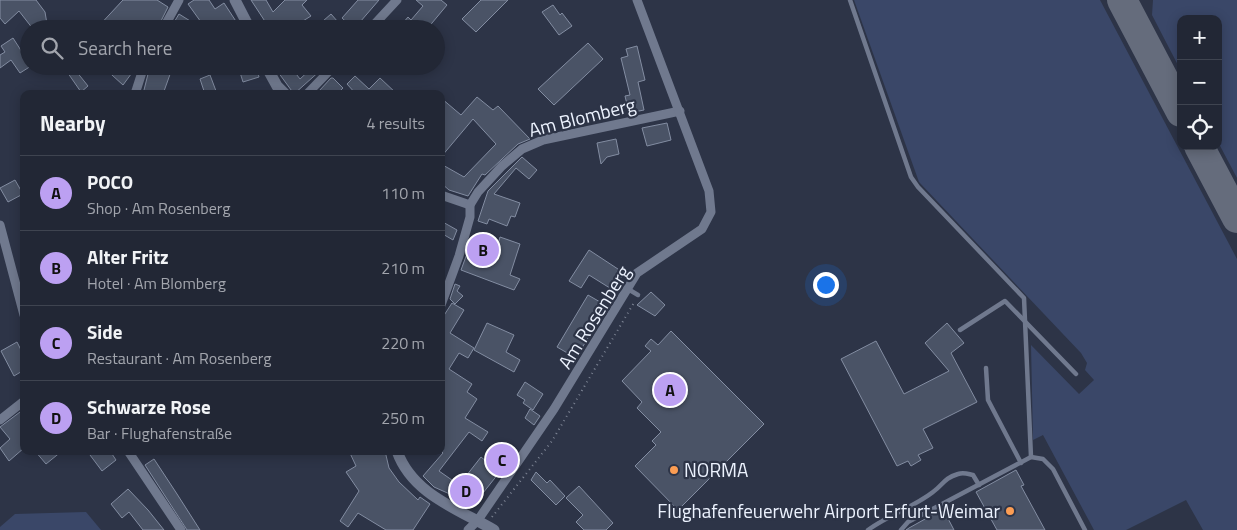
<!DOCTYPE html>
<meta charset="utf-8">
<style>
body{margin:0;font-family:"Titillium Web",sans-serif;background:#2e3341;color:#f1f3f6}
.controls{position:absolute;right:15px;top:15px;display:grid;overflow:hidden;border-radius:10px;box-shadow:0 2px 12px #0003}
.controls button{width:45px;height:45px;display:grid;place-items:center;padding:0;border:0;border-bottom:1px solid #3f4450;background:#222735;color:#f1f3f6;font:25px sans-serif}
.you{position:absolute;left:825px;top:284px;width:18px;height:18px;margin:-12px;border:4px solid #fff;border-radius:50%;background:#1a73e8;box-shadow:0 0 0 8px #1a73e833}
.badge{display:grid;place-items:center;width:32px;height:32px;border-radius:50%;background:#bca0f2;color:#111;font-size:16px;font-weight:700}
.pin{position:absolute;translate:-50% -50%;border:2px solid #fff;box-shadow:0 1px 5px #0006}
.list{margin:0;padding:0;list-style:none}
h2{display:flex;justify-content:space-between;align-items:center;height:65px;margin:0;padding:0 20px;font-size:21px}
h2 small{font-size:16px;font-weight:400;color:#a2a5ad}
.list li{display:grid;grid-template-columns:32px 1fr auto;gap:15px;align-items:center;box-sizing:border-box;height:75px;padding:0 20px;border-top:1px solid #3f4450}
.list b{display:block;font-size:19px;white-space:nowrap}
.list p{margin:0;font-size:16px;white-space:nowrap;color:#a2a5ad}
.list em{font-size:16px;font-style:normal;color:#a2a5ad}
.icon{flex:none;width:28px;height:28px;fill:none;stroke:currentColor;stroke-width:2;stroke-linecap:round;stroke-linejoin:round}
.map{position:relative;flex:none;width:1237px;height:530px;overflow:hidden}
.search{position:absolute;background:#222735;box-shadow:0 2px 12px #0003;left:20px;top:20px;width:425px;height:55px;display:flex;align-items:center;gap:12px;box-sizing:border-box;padding:0 18px;border-radius:28px;color:#a2a5ad;font-size:19px}
.panel{position:absolute;background:#222735;box-shadow:0 2px 12px #0003;left:20px;top:90px;width:425px;height:365px;border-radius:10px}
.map>svg:first-child{display:block}
</style>
<div class="map">
<svg width="1237" height="530" viewBox="0 0 1237 530">
<rect width="100%" height="100%" fill="#2d3447"/>
<g fill="#3a4768">
<polygon points="854,0 1100,0 1237,259 1237,530 1203,530 1186,500 1126,530 1094,530 1043,435 1033,440 1031,345 1079,394 1094,380 1085,370 1087,363 1081,353 919,182"/>
<polygon points="1153,0 1237,0 1237,178 1218,142 1218,19 1181,19 1181,71 1152,15"/>
<polygon points="86,512 101,530 0,530 0,527 15,514"/>
</g>
<g fill="none" stroke-linecap="round" stroke-linejoin="round">
<g stroke="#656c7c" stroke-width="30">
<polyline points="1122,0 1181,112"/>
<polyline points="1199,146 1237,218"/>
</g>
</g>
<g fill="#4a5366" stroke="#838da2">
<polygon points="0,0 36,0 45,12 47,24 39,29 33,29 19,11 5,24 0,18"/>
<polygon points="123,0 157,0 168,7 157,29 96,29"/>
<polygon points="194,0 209,0 215,9 224,3 241,29 206,29 188,4"/>
<polygon points="251,0 266,0 273,12 285,0 307,0 302,5 311,16 290,29 270,29"/>
<polygon points="358,0 379,0 354,29 342,18"/>
<polygon points="416,0 441,0 447,5 427,29 398,29 408,17 411,20 423,6"/>
<polygon points="481,0 508,0 476,32 462,19"/>
<polygon points="553,5 560,15 562,13 572,26 559,35 542,12"/>
<polygon points="179,14 203,29 170,29"/>
<polygon points="331,14 338,22 330,29 323,21"/>
<polygon points="13,38 31,66 20,73 11,60 0,68 0,55 5,52 1,46"/>
<polygon points="588,43 603,59 554,105 538,89"/>
<polygon points="637,46 645,80 638,82 644,110 629,113 625,96 630,95 621,58 628,56 626,49"/>
<polygon points="63,66 72,66 88,86 81,92"/>
<polygon points="102,66 137,66 123,85"/>
<polygon points="150,66 173,66 163,94 143,94"/>
<polygon points="238,66 256,66 259,77 243,82"/>
<polygon points="285,66 290,66 300,79 314,66 319,66 322,69 294,94 278,72"/>
<polygon points="210,75 216,91 205,94 200,79"/>
<polygon points="355,76 369,89 380,78 397,94 356,94 347,84"/>
<polygon points="331,78 333,78 343,88 337,94 322,94 319,91"/>
<polygon points="477,97 493,110 498,106 530,139 518,144 485,175 482,174 468,196 449,190 441,183 441,164 464,177 496,144 473,119 441,157 441,98 461,115"/>
<polygon points="667,123 671,140 647,146 642,128"/>
<polygon points="616,139 619,154 607,157 601,164 597,143"/>
<polygon points="522,157 537,170 529,179 516,168 494,194 520,203 515,217 511,216 507,226 489,219 487,224 478,221 488,191"/>
<polygon points="15,180 23,194 8,202 0,188"/>
<polygon points="441,221 457,230 453,240 441,233"/>
<polygon points="500,237 520,244 510,275 520,279 514,290 461,270 472,240 497,248"/>
<polygon points="589,250 624,273 613,290 589,275 581,288 569,281"/>
<polygon points="455,284 460,286 457,291 463,296 455,304 450,299"/>
<polygon points="651,292 665,305 655,316 637,305"/>
<polygon points="588,295 607,306 576,358 557,347"/>
<polygon points="452,303 464,310 450,333 474,348 468,358 459,353 449,369 472,384 467,392 477,399 465,418 488,432 482,441 469,432 439,471 459,485 481,457 491,465 500,452 510,459 479,498 475,495 469,503 454,492 452,495 434,487 423,476 443,453 441,451 441,320"/>
<polygon points="487,323 514,335 506,352 520,360 514,372 474,350"/>
<polygon points="947,323 964,343 951,353 977,402 923,429 933,448 918,455 921,460 911,466 908,461 897,466 841,359 876,341 904,394 949,371 925,343"/>
<polygon points="671,331 764,424 678,510 635,466 656,445 652,441 661,432 637,408 642,402 622,381 651,351 645,346 651,339 658,345"/>
<polygon points="17,342 24,356 24,370 14,376 1,351"/>
<polygon points="525,382 543,394 533,410 523,403 525,400 517,395"/>
<polygon points="24,409 24,448 9,461 0,448 10,439 0,427"/>
<polygon points="530,409 540,416 534,425 525,418"/>
<polygon points="35,451 62,451 46,464"/>
<polygon points="87,451 110,451 116,460 102,471"/>
<polygon points="349,451 385,451 389,468 399,482 418,500 420,497 430,504 413,530 386,530 358,513 348,527 340,521 359,491 346,472 356,466"/>
<polygon points="154,459 177,494 200,530 187,530 145,465"/>
<polygon points="1016,470 1024,485 1021,486 1045,530 997,530 976,492"/>
<polygon points="536,472 547,483 550,480 565,496 556,505 531,480"/>
<polygon points="579,486 613,523 606,530 584,530 576,522 583,515 566,498"/>
<polygon points="128,489 148,510 164,530 143,530 129,512 122,518 111,504"/>
<polygon points="943,509 954,530 906,530 909,528"/>
</g>
<g fill="none" stroke-linecap="round" stroke-linejoin="round">
<polyline stroke="#7c8393" stroke-width="2" stroke-dasharray="1 4" stroke-linecap="butt" points="492,517 552,441 635,301"/>
<g stroke="#70798e" stroke-width="4.5">
<polyline points="850,0 911,177 918,187 1024,298 1031,457"/>
<polyline points="628,289 638,295"/>
<polyline points="960,330 1005,301 1076,374"/>
<polyline points="986,368 988,400 1021,463"/>
<path d="M 868,530 C 888,515 914,507 933,492 C 943,485 944,478 958,474 C 964,472 968,474 973,475 L 979,485"/>
<polyline points="901,530 908,522 1031,457 1043,459 1053,469 1085,530"/>
</g>
<g stroke="#70798e" stroke-width="9">
<polyline points="163,29 179,0"/>
<polyline points="370,29 397,0"/>
<polyline points="135,94 144,66"/>
<polyline points="307,94 334,66"/>
<polyline points="441,195 470,205"/>
<polyline points="0,225 24,315"/>
<polyline points="441,305 459,256 470,217 470,205 478,192 502,166 522,149 543,140 680,111"/>
<polyline points="0,420 24,401"/>
<polyline points="128,451 181,530"/>
<polyline points="468,530 478,520 554,409 637,273 702,229 711,212 709,191 637,0"/>
</g>
<g stroke="#70798e" stroke-width="11">
<polyline points="235,0 250,29"/>
<polyline points="266,66 277,86 285,94"/>
<path d="M 397,451 C 412,494 458,509 494,530"/>
</g>
</g>
<g fill="#fc9d53" stroke="#2d3447" stroke-width="2">
<circle cx="674" cy="470" r="5"/>
<circle cx="1010" cy="511" r="5"/>
</g>
<g text-anchor="middle" stroke-width="4.5" stroke-linejoin="round" paint-order="stroke">
<g font-size="19" fill="#ecf2fe" stroke="#2d3447">
<text transform="translate(582 117) rotate(-14)" y="7">Am Blomberg</text>
<text transform="translate(594 317) rotate(-58)" y="7">Am Rosenberg</text>
</g>
<g font-size="19" fill="#ecf2fe" stroke="#2d3447" text-anchor="start">
<text x="684" y="477">NORMA</text>
<text x="1000" y="518" text-anchor="end">Flughafenfeuerwehr Airport Erfurt-Weimar</text>
</g>
</g>
</svg>
<div class="controls">
<button>+</button>
<button>−</button>
<button><svg class="icon" aria-label="locate" viewBox="0 0 24 24"><circle cx="12" cy="12" r="6"/><path d="M12 2v4M12 18v4M2 12h4M18 12h4"/></svg></button>
</div>
<div class="you"></div>
<div class="pin badge" style="left:670px;top:390px">A</div>
<div class="pin badge" style="left:483px;top:250px">B</div>
<div class="pin badge" style="left:502px;top:460px">C</div>
<div class="pin badge" style="left:466px;top:491px">D</div>
<div class="search"><svg class="icon" aria-label="search" viewBox="0 0 24 24"><circle cx="10" cy="10" r="6"/><path d="M15 15l6 6"/></svg>Search here</div>
<section class="panel">
<h2>Nearby<small>4 results</small></h2>
<ul class="list">
<li><span class="badge">A</span><div><b>POCO</b><p>Shop · Am Rosenberg</p></div><em>110 m</em></li>
<li><span class="badge">B</span><div><b>Alter Fritz</b><p>Hotel · Am Blomberg</p></div><em>210 m</em></li>
<li><span class="badge">C</span><div><b>Side</b><p>Restaurant · Am Rosenberg</p></div><em>220 m</em></li>
<li><span class="badge">D</span><div><b>Schwarze Rose</b><p>Bar · Flughafenstraße</p></div><em>250 m</em></li>
</ul>
</section>
</div>
